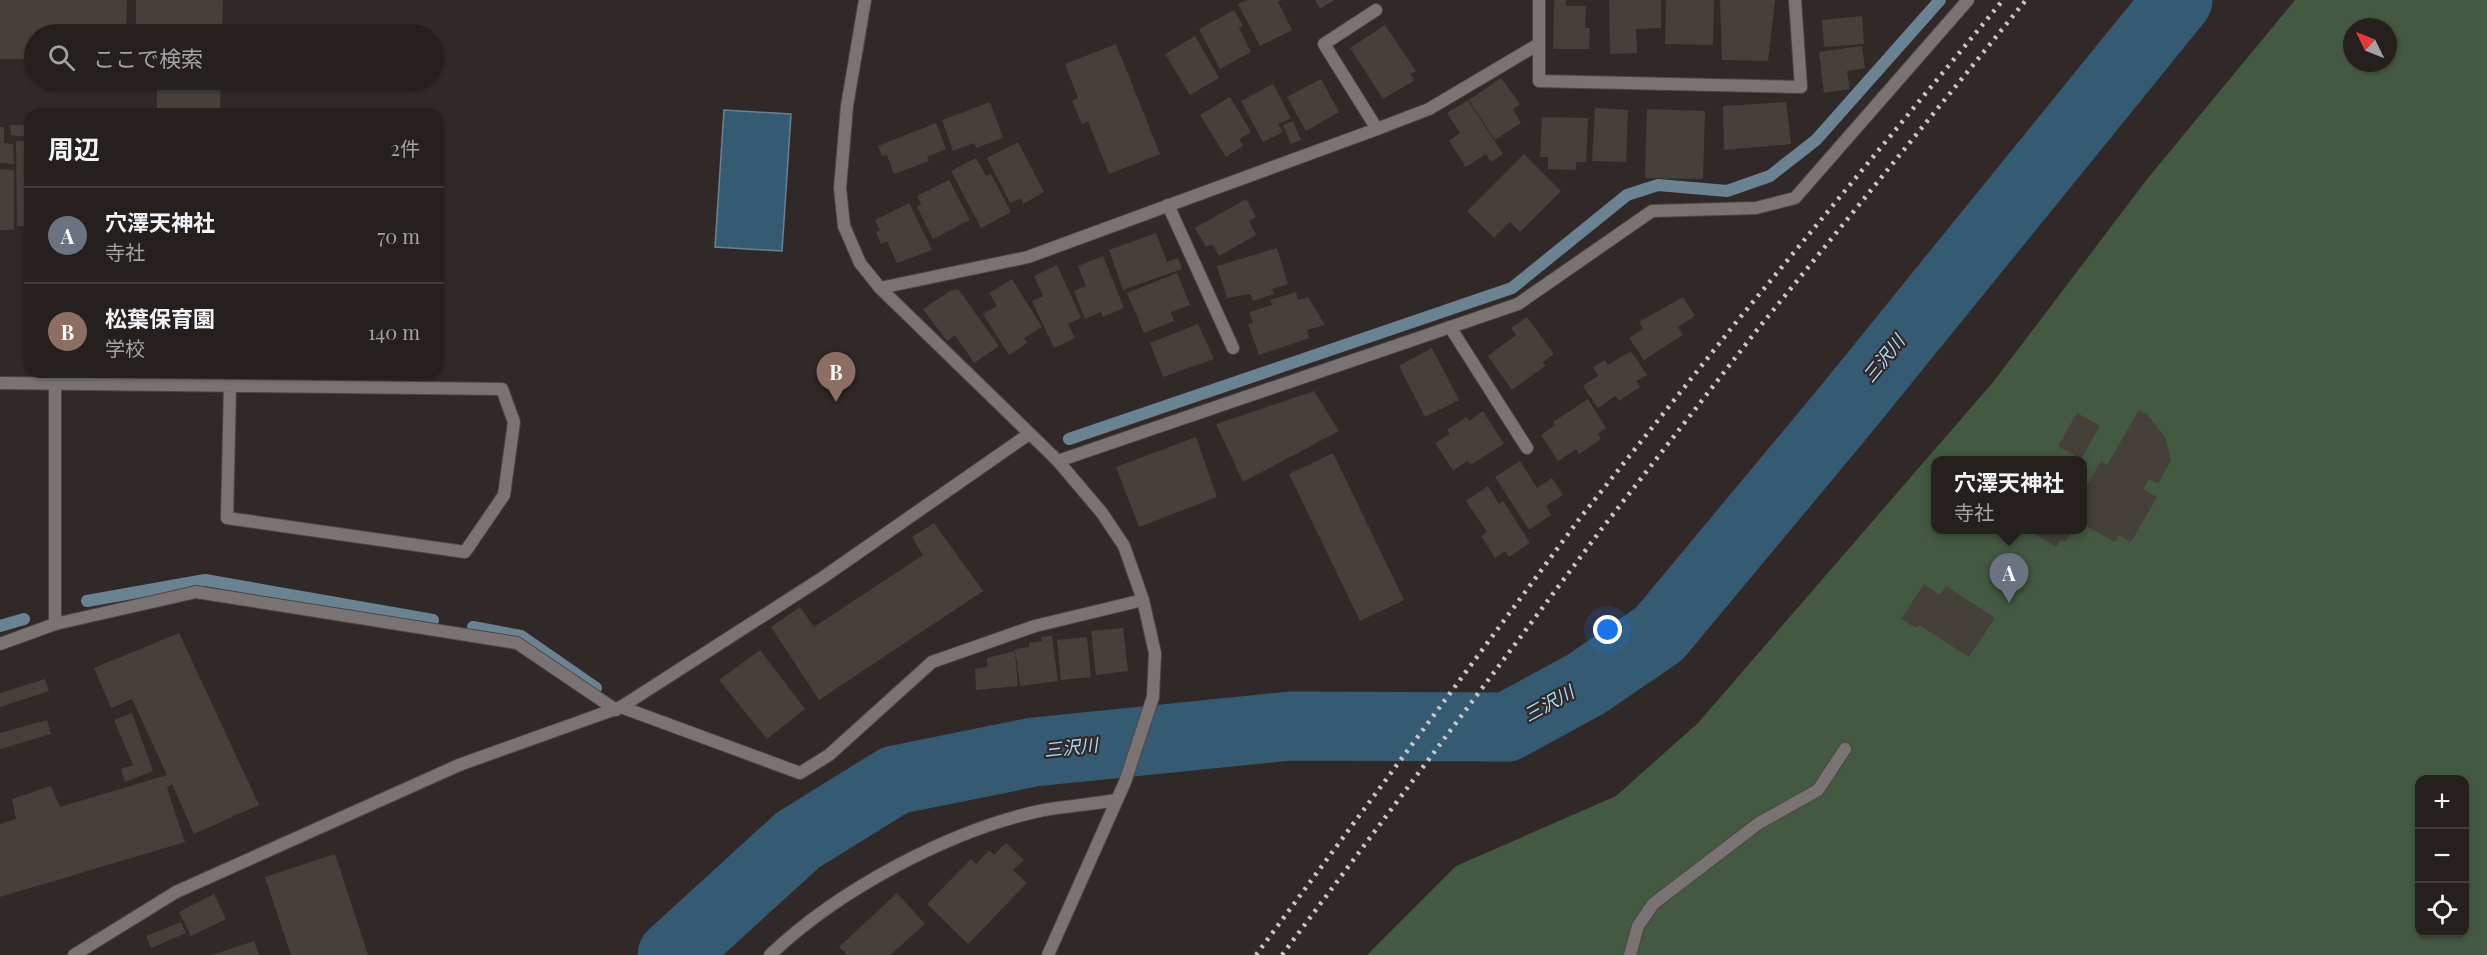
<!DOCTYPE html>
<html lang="ja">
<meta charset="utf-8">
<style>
body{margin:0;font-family:"Playfair Display","Noto Sans JP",serif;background:#2d2726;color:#f1f3f6}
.controls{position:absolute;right:18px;bottom:18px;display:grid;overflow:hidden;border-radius:12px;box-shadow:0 2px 4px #0004}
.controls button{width:54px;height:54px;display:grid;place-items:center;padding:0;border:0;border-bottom:2px solid #423d3b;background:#251f1d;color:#f1f3f6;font:30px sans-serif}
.compass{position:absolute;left:2343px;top:18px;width:54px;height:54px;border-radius:50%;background:#251f1d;box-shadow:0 2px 4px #0004;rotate:313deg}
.you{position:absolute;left:1608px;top:630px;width:21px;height:21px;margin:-15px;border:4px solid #fff;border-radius:50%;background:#1a73e8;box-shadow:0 0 0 9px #1a73e833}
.badge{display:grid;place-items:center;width:39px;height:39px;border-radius:50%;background:#f19ab2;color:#fff;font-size:20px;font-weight:700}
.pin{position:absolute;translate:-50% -50px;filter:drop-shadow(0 2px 3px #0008)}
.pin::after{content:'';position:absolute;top:32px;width:21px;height:18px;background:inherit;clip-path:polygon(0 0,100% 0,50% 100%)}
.popup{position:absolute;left:1931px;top:456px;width:156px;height:78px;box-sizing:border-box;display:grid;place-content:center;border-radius:12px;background:#251f1d;filter:drop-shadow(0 2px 4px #0005);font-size:20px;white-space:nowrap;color:#a3a2a4}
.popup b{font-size:22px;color:#f1f3f6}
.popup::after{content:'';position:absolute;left:50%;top:100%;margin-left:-12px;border:12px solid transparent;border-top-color:#251f1d}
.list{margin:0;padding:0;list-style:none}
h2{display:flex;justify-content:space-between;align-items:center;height:78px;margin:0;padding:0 24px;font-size:26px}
h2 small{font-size:20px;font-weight:400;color:#a3a2a4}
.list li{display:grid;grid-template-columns:39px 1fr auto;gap:18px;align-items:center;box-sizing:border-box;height:96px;padding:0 24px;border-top:2px solid #423d3b}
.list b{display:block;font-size:22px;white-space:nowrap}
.list p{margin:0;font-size:20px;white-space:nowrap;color:#a3a2a4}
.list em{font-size:20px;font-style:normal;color:#a3a2a4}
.icon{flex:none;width:33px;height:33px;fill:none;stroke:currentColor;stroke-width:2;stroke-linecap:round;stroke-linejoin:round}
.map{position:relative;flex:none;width:2487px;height:955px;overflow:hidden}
.search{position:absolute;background:#251f1d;box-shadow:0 2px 4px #0004;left:24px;top:24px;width:420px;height:66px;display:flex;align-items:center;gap:15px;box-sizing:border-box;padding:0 21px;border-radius:33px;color:#a3a2a4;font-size:22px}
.panel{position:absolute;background:#251f1d;box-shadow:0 2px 4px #0004;left:24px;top:108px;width:420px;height:270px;border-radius:18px}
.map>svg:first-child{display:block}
</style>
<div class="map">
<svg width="2487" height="955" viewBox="0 0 2487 955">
<rect width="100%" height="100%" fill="#312927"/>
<path fill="#445941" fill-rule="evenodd" d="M 2295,0 L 2487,0 L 2487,955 L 1367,955 L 1456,866 L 1616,796 L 1698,723 L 1994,381 L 2148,178 ZM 2352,27 L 2388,27 L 2388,63 L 2352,63 ZM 1936,460 L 2082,460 L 2082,530 L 1936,530 ZM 2420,780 L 2464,780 L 2464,932 L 2420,932 Z"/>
<polygon fill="#355b73" stroke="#6a8393" stroke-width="1.5" points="724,110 791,114 782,251 715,247"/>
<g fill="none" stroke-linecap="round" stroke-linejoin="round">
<g stroke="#6a8393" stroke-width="12">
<polyline points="1069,439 1512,288 1627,195 1658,185 1727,191 1770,176 1816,140 1940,0"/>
<polyline points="87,601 205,580 433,620"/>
<polyline points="0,626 24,619"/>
<polyline points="473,627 521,636 596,688"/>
</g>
<polyline stroke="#355b73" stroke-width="69" points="672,955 798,840 895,780 1034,752 1291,726 1507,727 1586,684 1659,634 1843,413 2178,0"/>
</g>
<g fill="#45403a">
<polygon points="0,0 127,0 126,34 34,34 34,59 0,59"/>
<polygon points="136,0 223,0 222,34 136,34"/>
<polygon points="1246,0 1281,0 1278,2 1292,30 1260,46 1238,4"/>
<polygon points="1315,0 1334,0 1320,9"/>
<polygon points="1554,0 1566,0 1566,6 1586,6 1585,28 1590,28 1589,49 1553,49"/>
<polygon points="1609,0 1661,0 1661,28 1636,29 1637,53 1610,54"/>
<polygon points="1666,0 1714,0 1713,45 1665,44"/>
<polygon points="1720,0 1775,0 1768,61 1722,60"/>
<polygon points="1234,10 1243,26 1239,28 1251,52 1220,69 1199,29"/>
<polygon points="1862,16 1864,44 1824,47 1822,20"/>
<polygon points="1385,25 1416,71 1410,74 1415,80 1383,99 1350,48"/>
<polygon points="1195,36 1219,78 1190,95 1165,54"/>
<polygon points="1116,44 1160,154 1109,174 1088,121 1082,124 1072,101 1078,98 1065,64"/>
<polygon points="1862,46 1865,68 1847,71 1850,89 1824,93 1819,52"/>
<polygon points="1501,78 1520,104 1513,109 1521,123 1495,140 1469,100"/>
<polygon points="1321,79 1339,112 1306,131 1287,97"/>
<polygon points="157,80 221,80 220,114 157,114"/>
<polygon points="1273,84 1291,118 1278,124 1283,132 1263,142 1241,101"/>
<polygon points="1230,97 1251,132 1239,139 1243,146 1226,157 1200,115"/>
<polygon points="1468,100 1503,154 1491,162 1486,154 1466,167 1449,141 1460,133 1447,113"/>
<polygon points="990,102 1003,138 976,148 974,143 953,151 942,120"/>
<polygon points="1786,102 1791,144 1724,150 1723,106"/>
<polygon points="1595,108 1628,110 1626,162 1592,161"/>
<polygon points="1647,109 1705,111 1703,179 1645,178"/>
<polygon points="1542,117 1588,118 1586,162 1576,162 1576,170 1548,169 1548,157 1540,157"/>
<polygon points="1293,121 1301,140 1291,144 1283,125"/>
<polygon points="936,123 946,149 927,157 929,161 894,174 887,155 882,156 878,146"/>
<polygon points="10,125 30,125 30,137 11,135"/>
<polygon points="0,127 4,127 4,143 13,144 14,164 0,163"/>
<polygon points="16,141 30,141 30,226 17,226"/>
<polygon points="1018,142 1044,192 1023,204 1021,198 1010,203 987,158"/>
<polygon points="1524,154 1561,191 1520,232 1510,222 1494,238 1467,211"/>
<polygon points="976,158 986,176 991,174 1011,212 981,228 951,171"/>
<polygon points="0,169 14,170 14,230 0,230"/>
<polygon points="949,180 970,220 933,239 917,207 921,204 917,196"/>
<polygon points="1246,199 1256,217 1249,221 1256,235 1219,256 1212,244 1206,247 1195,228"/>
<polygon points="909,203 932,250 897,263 887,241 881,244 876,232 880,230 875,220"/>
<polygon points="1156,233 1167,262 1178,258 1182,269 1123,290 1109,250"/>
<polygon points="1277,248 1288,284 1272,289 1274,294 1253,301 1250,294 1227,298 1217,266"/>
<polygon points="1103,256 1124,308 1103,317 1101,312 1085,319 1074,291 1086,286 1078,266"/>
<polygon points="1057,265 1081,318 1068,324 1075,338 1054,348 1032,301 1043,296 1034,276"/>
<polygon points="1177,273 1190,305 1171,312 1174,321 1144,333 1127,293"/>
<polygon points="1012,279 1042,327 1024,338 1027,343 1009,355 983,314 997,306 989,293"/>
<polygon points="958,289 999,346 974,363 955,335 947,341 923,309 950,291"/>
<polygon points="1296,292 1298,300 1308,297 1325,325 1307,330 1309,338 1259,355 1248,324 1253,323 1249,312 1272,305 1270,300"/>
<polygon points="1683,297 1695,316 1678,327 1683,335 1644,360 1629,338 1643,329 1639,322"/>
<polygon points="1527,317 1554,354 1543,362 1545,366 1512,390 1488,356 1516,335 1511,328"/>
<polygon points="1198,324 1214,359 1163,377 1150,343"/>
<polygon points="1432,348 1459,400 1425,417 1399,366"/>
<polygon points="1631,351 1647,375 1636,381 1640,387 1619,401 1615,396 1598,408 1583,386 1598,376 1593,367 1605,360 1608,365"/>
<polygon points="1314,391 1339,431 1243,482 1216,424"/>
<polygon points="1588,399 1606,428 1598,434 1601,439 1579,454 1576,449 1558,461 1541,435 1555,425 1553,422"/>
<polygon points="2139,410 2148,415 2166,439 2171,460 2158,484 2149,479 2143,489 2157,497 2131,542 2119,535 2115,542 2082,524 2086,514 2082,512 2082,494 2101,461 2107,465"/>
<polygon points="1483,411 1504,444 1470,465 1468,461 1453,470 1435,443 1450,434 1447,430 1467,417 1469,421"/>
<polygon points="2077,413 2100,426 2081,459 2058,446"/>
<polygon points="1196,437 1217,497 1139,527 1116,467"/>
<polygon points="1333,453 1404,600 1360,621 1289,474"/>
<polygon points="1520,461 1537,488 1552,478 1563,495 1546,506 1551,515 1529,530 1495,477"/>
<polygon points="1488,486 1499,504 1503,501 1530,543 1509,557 1505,551 1495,558 1481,536 1487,532 1466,501"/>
<polygon points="934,523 983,591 819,700 771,627 800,607 814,627 923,555 912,537"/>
<polygon points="2034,530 2074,530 2065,542 2061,540 2056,547 2032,532"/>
<polygon points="1924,584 1940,595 1946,586 1995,618 1969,657 1919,625 1916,628 1901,619"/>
<polygon points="1123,628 1128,671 1096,675 1091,631"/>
<polygon points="179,633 259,805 194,834 172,784 167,788 185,842 0,897 0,824 16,819 12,799 51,786 60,807 167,775 132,699 111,708 94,668"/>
<polygon points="1052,636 1058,681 1020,686 1015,649 1029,647 1029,643 1042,641 1041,637"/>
<polygon points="1087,637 1091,677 1061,680 1057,640"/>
<polygon points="760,650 805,709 767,739 719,680"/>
<polygon points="1015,651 1018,686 976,690 975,669 987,667 987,658"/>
<polygon points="45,679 49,691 0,707 0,693"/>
<polygon points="132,713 153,771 125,782 121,769 133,765 114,720"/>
<polygon points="47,720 51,734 0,749 0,733"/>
<polygon points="1006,843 1024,860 1013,870 1027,883 968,944 927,904 971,859 976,864 989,850 994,855"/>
<polygon points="335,854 368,955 291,955 265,877"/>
<polygon points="897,893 925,924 890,955 847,955 839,947"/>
<polygon points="214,894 226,919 191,936 179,912"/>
<polygon points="181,922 186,933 151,948 146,936"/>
<polygon points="254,941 259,955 212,955"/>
</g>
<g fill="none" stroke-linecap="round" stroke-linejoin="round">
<defs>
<g id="service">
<polyline points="1376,10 1324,44 1377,129"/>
<polyline points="1168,205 1233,348"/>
<polyline points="196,592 517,643 616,710"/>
<polyline points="621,707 800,773 829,755 932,662 1035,626 1143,600"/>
<polyline points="1630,955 1638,926 1653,904 1759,823 1818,790 1845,749"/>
</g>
<g id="minor">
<polyline points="865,0 847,106 840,188 844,226 860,263 880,288 1058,461 1102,513 1124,546 1143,600 1155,653 1153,697 1125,782 1048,955"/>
<polyline points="1539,0 1539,81 1801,87 1795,0"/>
<polyline points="880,288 1028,257 1377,129 1429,109 1537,45"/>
<polyline points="1450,327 1527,448"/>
<polyline points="0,383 502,389 514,422 504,495 465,552 227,518 230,386"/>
<polyline points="55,385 55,624"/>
<polyline points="1058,461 1518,304 1652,211 1756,208 1795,198 1968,0"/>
<polyline points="0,644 55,624 196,592"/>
<polyline points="74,955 176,892 459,765 621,707 822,578 1029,434"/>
<path d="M 770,955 C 838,890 951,829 1044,810 C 1068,806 1092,804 1117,800"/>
</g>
</defs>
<use href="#service" stroke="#4e4644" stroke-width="14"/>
<use href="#minor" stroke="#4e4644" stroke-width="14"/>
<use href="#service" stroke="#797473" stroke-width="12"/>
<use href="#minor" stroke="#797473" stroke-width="12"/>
<g stroke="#cac5c3" stroke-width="4.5" stroke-dasharray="3 6" stroke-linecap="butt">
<polyline points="1256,955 1580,518 1738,320 2003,0"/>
<polyline points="1282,955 1600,531 1757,330 2026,0"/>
</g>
</g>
<g text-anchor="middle" stroke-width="4.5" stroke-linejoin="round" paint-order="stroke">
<g font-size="18" font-style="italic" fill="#a7dafb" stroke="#312927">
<text transform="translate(1884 359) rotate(-51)" y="6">三沢川</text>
<text transform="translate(1549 704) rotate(-29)" y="6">三沢川</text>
<text transform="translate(1071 748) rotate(-6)" y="6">三沢川</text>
</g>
</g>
</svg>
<div class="controls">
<button>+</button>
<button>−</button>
<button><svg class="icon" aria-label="locate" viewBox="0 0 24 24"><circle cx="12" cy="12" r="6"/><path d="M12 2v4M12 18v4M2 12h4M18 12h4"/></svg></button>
</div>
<svg class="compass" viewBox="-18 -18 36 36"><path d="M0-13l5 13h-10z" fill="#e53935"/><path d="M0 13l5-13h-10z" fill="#a3a2a4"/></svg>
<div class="you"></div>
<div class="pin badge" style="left:2009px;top:603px;background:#6b7280">A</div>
<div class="popup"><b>穴澤天神社</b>寺社</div>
<div class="pin badge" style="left:836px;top:402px;background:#8d6e63">B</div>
<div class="search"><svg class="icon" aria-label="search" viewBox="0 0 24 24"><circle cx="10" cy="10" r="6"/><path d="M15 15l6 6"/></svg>ここで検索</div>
<section class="panel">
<h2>周辺<small>2件</small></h2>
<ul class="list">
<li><span class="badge" style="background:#6b7280">A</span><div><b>穴澤天神社</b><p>寺社</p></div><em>70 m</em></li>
<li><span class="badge" style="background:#8d6e63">B</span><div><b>松葉保育園</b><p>学校</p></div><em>140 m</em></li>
</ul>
</section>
</div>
